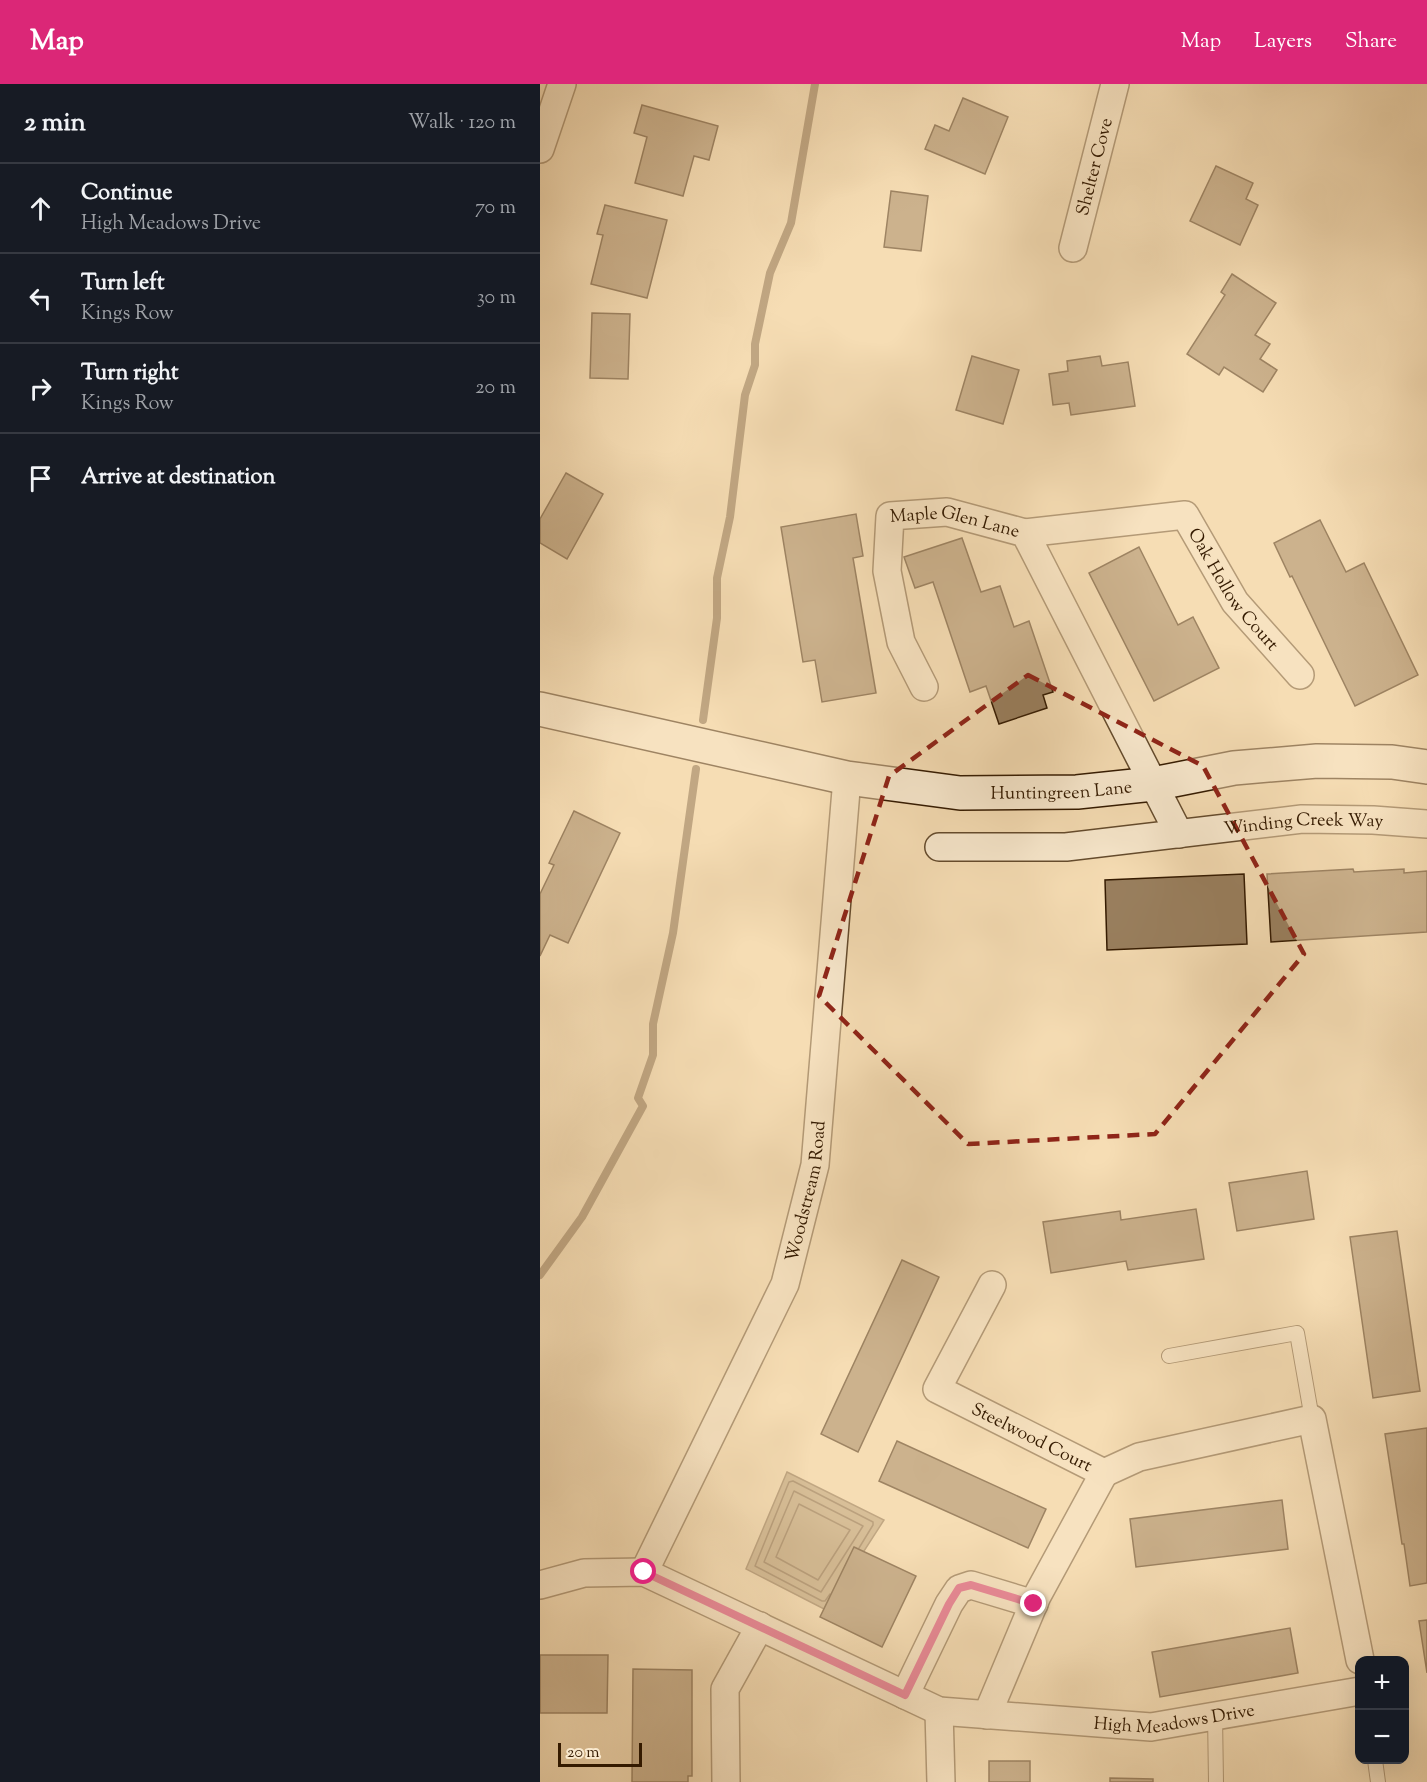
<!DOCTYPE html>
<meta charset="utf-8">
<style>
body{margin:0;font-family:"Sorts Mill Goudy",serif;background:#20242c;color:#f1f3f6}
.controls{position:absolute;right:18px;bottom:18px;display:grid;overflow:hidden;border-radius:12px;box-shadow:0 6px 24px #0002}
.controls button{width:54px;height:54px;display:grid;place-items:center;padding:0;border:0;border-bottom:2px solid #363941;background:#171b24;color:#f1f3f6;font:30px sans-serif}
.scale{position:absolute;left:18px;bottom:15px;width:84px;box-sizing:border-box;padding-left:6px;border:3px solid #341a00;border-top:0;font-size:16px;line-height:21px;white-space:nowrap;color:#341a00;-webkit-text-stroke:4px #f9e9ce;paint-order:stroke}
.stop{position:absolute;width:18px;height:18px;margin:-14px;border:4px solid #db2777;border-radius:50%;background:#fff}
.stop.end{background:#db2777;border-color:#fff;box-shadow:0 2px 6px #0008}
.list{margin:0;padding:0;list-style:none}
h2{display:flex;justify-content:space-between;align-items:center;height:78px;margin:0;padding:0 24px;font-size:26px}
h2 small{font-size:20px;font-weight:400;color:#9ea1a6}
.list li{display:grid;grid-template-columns:39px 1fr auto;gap:18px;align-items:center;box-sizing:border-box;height:90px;padding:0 24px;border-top:2px solid #363941}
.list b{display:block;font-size:22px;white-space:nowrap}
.list p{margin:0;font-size:20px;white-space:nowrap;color:#9ea1a6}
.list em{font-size:20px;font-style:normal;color:#9ea1a6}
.icon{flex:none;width:33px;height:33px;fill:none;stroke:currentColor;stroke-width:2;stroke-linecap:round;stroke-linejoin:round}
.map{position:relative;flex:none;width:887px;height:1698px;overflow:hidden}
header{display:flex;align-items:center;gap:36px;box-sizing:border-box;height:84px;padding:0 30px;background:#db2777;color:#fff}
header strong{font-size:28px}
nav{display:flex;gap:33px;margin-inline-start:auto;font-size:21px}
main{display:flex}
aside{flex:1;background:#171b24}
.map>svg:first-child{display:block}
</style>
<header>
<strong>Map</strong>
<nav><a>Map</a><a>Layers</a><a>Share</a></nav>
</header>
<main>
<aside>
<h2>2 min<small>Walk · 120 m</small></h2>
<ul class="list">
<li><svg class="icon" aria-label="ahead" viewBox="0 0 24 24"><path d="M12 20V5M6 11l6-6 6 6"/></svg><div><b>Continue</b><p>High Meadows Drive</p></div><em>70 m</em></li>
<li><svg class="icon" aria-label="left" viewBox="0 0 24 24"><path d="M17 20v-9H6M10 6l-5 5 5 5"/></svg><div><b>Turn left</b><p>Kings Row</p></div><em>30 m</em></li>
<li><svg class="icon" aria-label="right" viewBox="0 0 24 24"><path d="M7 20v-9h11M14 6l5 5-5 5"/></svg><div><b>Turn right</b><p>Kings Row</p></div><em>20 m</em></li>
<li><svg class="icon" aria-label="arrive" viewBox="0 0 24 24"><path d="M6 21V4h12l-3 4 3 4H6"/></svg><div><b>Arrive at destination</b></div></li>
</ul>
</aside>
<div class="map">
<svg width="887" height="1698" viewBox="0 0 887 1698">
<rect width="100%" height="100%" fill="#f6ddb4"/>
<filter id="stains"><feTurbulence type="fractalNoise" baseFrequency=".00333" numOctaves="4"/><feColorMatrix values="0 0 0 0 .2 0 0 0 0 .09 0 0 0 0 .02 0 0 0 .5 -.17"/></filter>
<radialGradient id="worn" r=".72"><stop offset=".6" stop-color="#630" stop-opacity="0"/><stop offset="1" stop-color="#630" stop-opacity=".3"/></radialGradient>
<polygon fill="#b49b77" stroke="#816747" stroke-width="1.5" points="247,1388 344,1436 286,1526 206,1485"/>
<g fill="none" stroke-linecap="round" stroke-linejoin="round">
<g stroke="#745a3c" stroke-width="1.5">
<polygon points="254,1407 323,1442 281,1508 224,1478"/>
<polygon points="259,1420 310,1446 278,1496 236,1473"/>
<polyline points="290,1510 285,1517 282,1517 215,1482 249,1398 253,1397 333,1438 333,1441 319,1464"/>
</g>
<g stroke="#816747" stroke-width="8">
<polyline points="163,636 177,534 177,494 190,433 205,311 215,281 215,260 230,189 251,139 275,0"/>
<polyline points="0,1191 42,1133 103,1022 98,1014 113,971 113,940 133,849 156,685"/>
</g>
</g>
<g fill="#997f5e" stroke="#341a00" stroke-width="1.5">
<polygon points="423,14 468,33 445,90 385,65 395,41 409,47"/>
<polygon points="102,21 178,42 169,76 154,72 143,112 95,99 107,53 94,49"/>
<polygon points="676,82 713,99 706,115 718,121 700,161 650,137"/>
<polygon points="351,107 388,112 381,167 344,163"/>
<polygon points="65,121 127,136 107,214 51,200 63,151 57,150"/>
<polygon points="692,190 736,219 715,251 730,260 720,275 737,286 723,308 684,283 679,291 647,270 685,211 681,208"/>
<polygon points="52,229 90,230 88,295 50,294"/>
<polygon points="432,272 479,286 463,340 416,326"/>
<polygon points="560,272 562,282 588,278 595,322 531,331 529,319 513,321 509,290 528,287 527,277"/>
<polygon points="26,389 63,410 27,475 0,459 0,435"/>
<polygon points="316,430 323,472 313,474 336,609 282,618 275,576 263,578 241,443"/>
<polygon points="780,436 806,488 824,479 878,591 815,622 752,492 750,493 734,459"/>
<polygon points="422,454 441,508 460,502 474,543 489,537 513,608 503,611 507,624 459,640 446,602 430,608 393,498 375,504 364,473"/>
<polygon points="599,463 638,541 653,533 679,584 614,617 549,489"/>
<polygon points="34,727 80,749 28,859 10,851 0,872 0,810 14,781 9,779"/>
<polygon points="813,785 814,788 864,785 864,789 887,787 887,848 731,858 727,790"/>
<polygon points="704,790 707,860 567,866 565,796"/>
<polygon points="767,1087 774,1135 697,1147 689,1099"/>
<polygon points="656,1125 664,1175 588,1186 586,1177 511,1189 503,1138 580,1127 581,1136"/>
<polygon points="857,1147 880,1307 833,1314 810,1153"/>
<polygon points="362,1176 399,1193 318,1368 281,1350"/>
<polygon points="887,1344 887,1499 870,1502 864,1460 862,1460 845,1350"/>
<polygon points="357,1357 506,1425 488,1464 339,1397"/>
<polygon points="742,1416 748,1465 596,1483 590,1435"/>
<polygon points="314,1463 376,1492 342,1563 280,1533"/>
<polygon points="887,1536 887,1589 879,1537"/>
<polygon points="750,1544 758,1589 620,1613 612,1568"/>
<polygon points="0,1571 68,1571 67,1629 0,1629"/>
<polygon points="93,1585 152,1586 152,1692 148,1692 148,1698 92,1698"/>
<rect x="449" y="1677" width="41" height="21"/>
<polygon points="570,1694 613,1695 613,1698 570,1698"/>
</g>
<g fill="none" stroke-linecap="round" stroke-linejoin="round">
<defs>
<g id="lane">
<polyline points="629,1272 757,1249 772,1335"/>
<polyline points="675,1631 676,1698"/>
<polyline points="835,1676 838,1698"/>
</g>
<g id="street">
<polyline points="0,65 22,0"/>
<path id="s1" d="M 533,164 L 575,0"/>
<path id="s2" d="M 485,449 L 645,431 L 695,518 L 760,591"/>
<path id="s3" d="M 384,603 L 361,558 L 347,487 L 350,432 L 407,428 L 485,449 L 639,750"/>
<path id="s4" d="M 399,763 L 526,763 L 762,735 L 833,736 L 887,740"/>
<path id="s5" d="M 452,1201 L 397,1305 L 564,1389 L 599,1373 L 772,1335 L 820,1576"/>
<path id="s6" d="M 104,1488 L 245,1200 L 275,1081 L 307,694"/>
<path id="s7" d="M 0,1501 L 44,1489 L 104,1488 L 399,1627 L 611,1643 L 820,1607"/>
<polyline points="365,1611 409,1520 419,1505 431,1501 494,1520"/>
<polyline points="399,1627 401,1698"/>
<polyline points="447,1631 497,1512 564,1389"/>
<polyline points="186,1698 185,1605 220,1542"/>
</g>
<g id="secondary">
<path id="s8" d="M 0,625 L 307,694 L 420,709 L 537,708 L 613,700 L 694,684 L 777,677 L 852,678 L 887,683"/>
</g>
</defs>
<use href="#lane" stroke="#644b2d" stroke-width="16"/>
<use href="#street" stroke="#644b2d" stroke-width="30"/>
<use href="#secondary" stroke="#341a00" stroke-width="36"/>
<use href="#lane" stroke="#f9e9ce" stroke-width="14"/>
<use href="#street" stroke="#f9e9ce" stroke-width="27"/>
<use href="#secondary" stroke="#f9e9ce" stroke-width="33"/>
</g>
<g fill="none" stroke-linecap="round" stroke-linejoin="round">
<polyline stroke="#db2777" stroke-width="8" points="104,1488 365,1611 409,1520 419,1504 431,1501 494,1520"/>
</g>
<path d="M0 0H887V1698H0ZM 488,591 L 663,682 L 764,870 L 615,1050 L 428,1060 L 279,912 L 349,692 Z" fill="#f6ddb4" fill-opacity=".55" fill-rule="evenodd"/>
<path fill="none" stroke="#8f2418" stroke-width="4.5" stroke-dasharray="12 8" stroke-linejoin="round" d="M 488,591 L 663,682 L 764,870 L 615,1050 L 428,1060 L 279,912 L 349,692 Z"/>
<g text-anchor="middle" stroke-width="4.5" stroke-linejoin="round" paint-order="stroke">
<g font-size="18" fill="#341a00" stroke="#f9e9ce">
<text dy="6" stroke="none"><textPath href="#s1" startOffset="84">Shelter Cove</textPath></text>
<text dy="6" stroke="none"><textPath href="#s3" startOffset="244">Maple Glen Lane</textPath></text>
<text dy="6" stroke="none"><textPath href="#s2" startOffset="250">Oak Hollow Court</textPath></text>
<text dy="6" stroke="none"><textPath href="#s8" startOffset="530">Huntingreen Lane</textPath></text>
<text dy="6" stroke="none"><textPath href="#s4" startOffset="366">Winding Creek Way</textPath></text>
<text dy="6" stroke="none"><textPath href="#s6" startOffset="416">Woodstream Road</textPath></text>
<text dy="6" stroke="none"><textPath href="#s5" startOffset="224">Steelwood Court</textPath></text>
<text dy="6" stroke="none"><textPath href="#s7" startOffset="668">High Meadows Drive</textPath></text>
</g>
</g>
<rect width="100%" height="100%" filter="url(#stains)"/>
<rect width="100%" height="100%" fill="url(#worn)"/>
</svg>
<div class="controls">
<button>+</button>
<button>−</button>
</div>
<div class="scale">20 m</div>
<div class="stop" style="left:104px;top:1488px"></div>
<div class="stop end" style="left:494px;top:1520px"></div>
</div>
</main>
